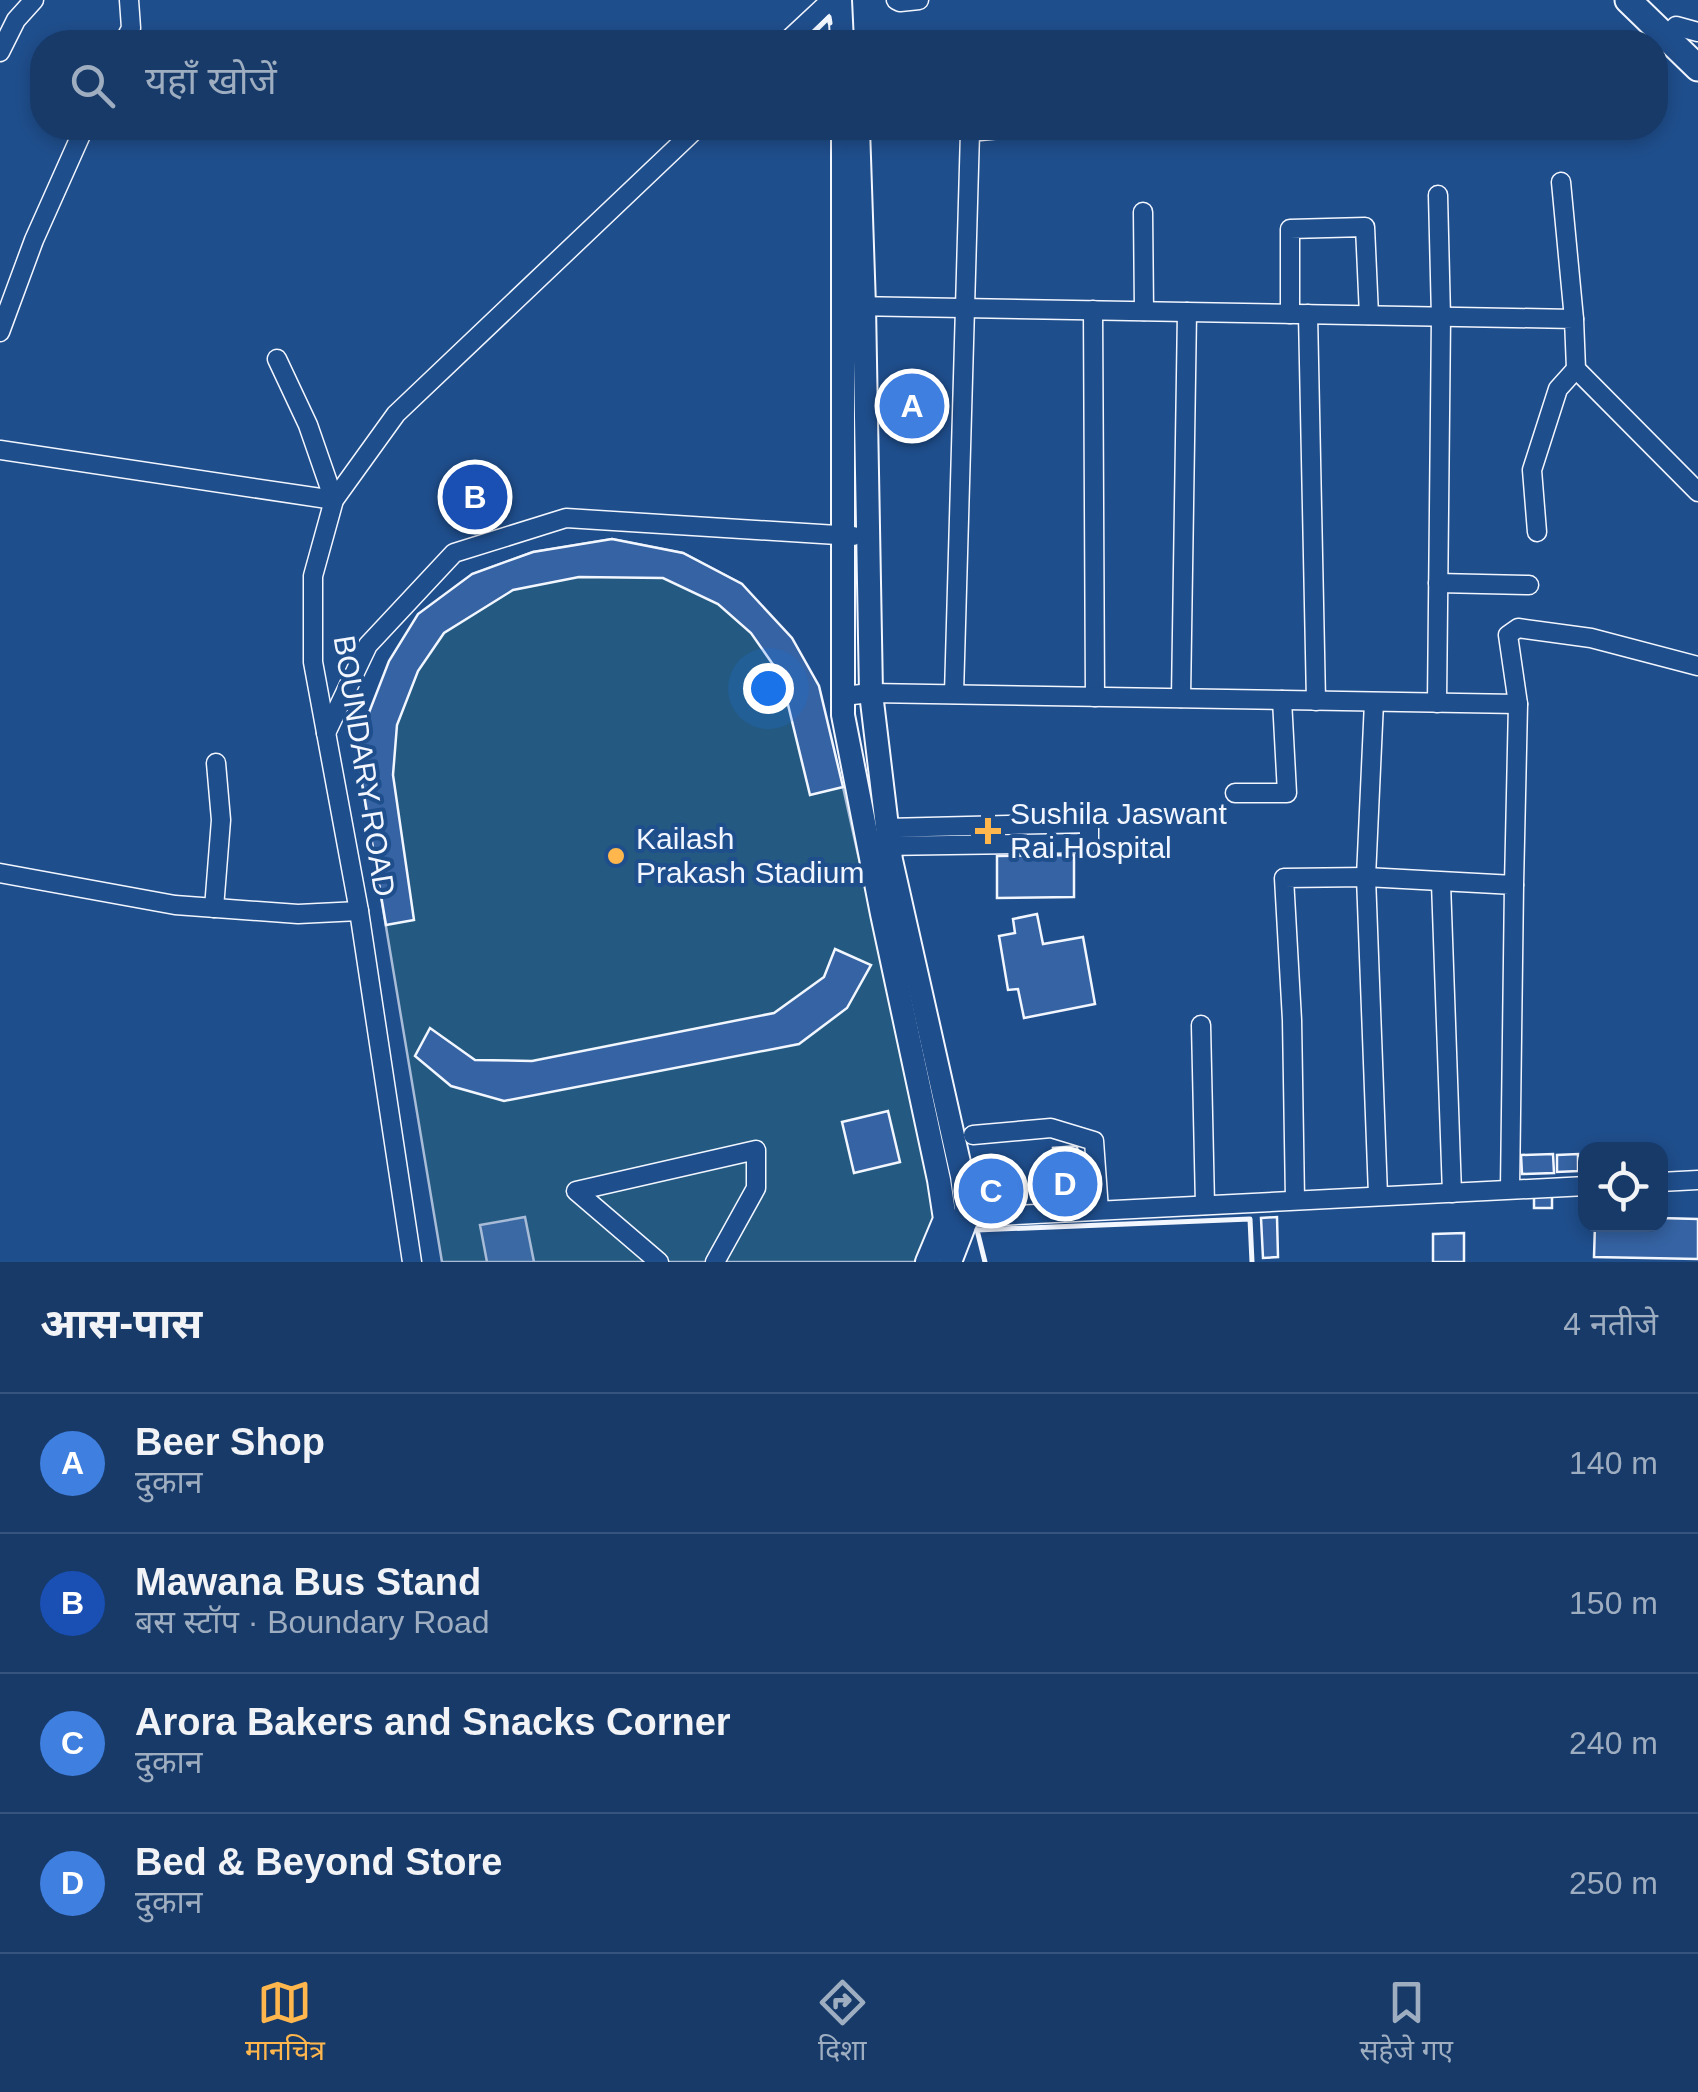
<!DOCTYPE html>
<html lang="hi">
<meta charset="utf-8">
<style>
body{margin:0;font-family:Helvetica,"Noto Sans Devanagari",sans-serif;background:#244571;color:#f1f3f6}
.controls{position:absolute;right:30px;bottom:30px;display:grid;overflow:hidden;border-radius:20px;box-shadow:0 5px 15px #0003}
.controls button{width:90px;height:90px;display:grid;place-items:center;padding:0;border:0;border-bottom:2px solid #36547d;background:#173a69;color:#f1f3f6;font:50px sans-serif}
.you{position:absolute;left:768px;top:688px;width:35px;height:35px;margin:-25px;border:8px solid #fff;border-radius:50%;background:#1a73e8;box-shadow:0 0 0 15px #1a73e833}
.badge{display:grid;place-items:center;width:65px;height:65px;border-radius:50%;background:#ffb74d;color:#fff;font-size:32px;font-weight:700}
.pin{position:absolute;translate:-50% -50%;border:5px solid #fff;box-shadow:0 2px 10px #0006}
.list{margin:0;padding:0;list-style:none}
h2{display:flex;justify-content:space-between;align-items:center;height:130px;margin:0;padding:0 40px;font-size:42px}
h2 small{font-size:32px;font-weight:400;color:#9eadc0}
.list li{display:grid;grid-template-columns:65px 1fr auto;gap:30px;align-items:center;box-sizing:border-box;height:140px;padding:0 40px;border-top:2px solid #36547d}
.list b{display:block;font-size:38px;white-space:nowrap}
.list p{margin:0;font-size:32px;white-space:nowrap;color:#9eadc0}
.list em{font-size:32px;font-style:normal;color:#9eadc0}
.icon{flex:none;width:55px;height:55px;fill:none;stroke:currentColor;stroke-width:2;stroke-linecap:round;stroke-linejoin:round}
.map{position:relative;flex:none;width:1698px;height:1262px;overflow:hidden}
.search{position:absolute;background:#173a69;box-shadow:0 5px 15px #0003;left:30px;right:30px;top:30px;height:110px;display:flex;align-items:center;gap:25px;box-sizing:border-box;padding:0 35px;border-radius:40px;color:#9eadc0;font-size:38px}
.sheet{height:690px;background:#173a69}
nav{display:flex;justify-content:space-around;align-items:center;box-sizing:border-box;height:140px;border-top:2px solid #36547d;background:#173a69;font-size:28px;color:#9eadc0}
nav a{display:grid;justify-items:center;gap:5px}
nav .on{color:#ffb74d}
.map>svg:first-child{display:block}
</style>
<div class="map">
<svg width="1698" height="1262" viewBox="0 0 1698 1262">
<rect width="100%" height="100%" fill="#1f4e8c"/>
<polygon fill="#245a82" stroke="#a8bbd7" stroke-width="2.5" points="612,539 683,553 742,584 843,787 937,1210 920,1262 442,1262 360,771 472,574 533,552"/>
<polygon fill="#3b69a3" stroke="#a8bbd7" stroke-width="2.5" points="525,1217 534,1262 487,1262 480,1225"/>
<g fill="#3563a3" stroke="#f2f6ff" stroke-width="2.5">
<polygon points="612,539 683,553 742,584 792,638 819,686 843,787 810,795 781,676 751,633 718,604 663,578 579,577 513,590 444,633 418,671 397,725 393,775 414,920 386,925 360,771 368,715 389,661 418,614 472,574 533,552"/>
<polygon points="1074,855 1074,897 997,898 997,856"/>
<polygon points="1037,914 1043,944 1083,937 1095,1004 1024,1018 1018,989 1008,990 999,936 1015,933 1013,919"/>
<polygon points="835,949 871,965 847,1008 799,1044 504,1101 451,1086 415,1056 430,1028 475,1060 532,1061 774,1013 824,977"/>
<polygon points="888,1111 900,1162 854,1173 842,1122"/>
<polygon points="1077,1146 1081,1192 1056,1194 1053,1148"/>
<polygon points="1553,1154 1554,1173 1522,1174 1521,1155"/>
<polygon points="1578,1154 1578,1171 1557,1172 1557,1155"/>
<polygon points="996,1176 998,1194 976,1196 974,1179"/>
<rect x="1534" y="1195" width="18" height="13"/>
<polygon points="1277,1217 1278,1257 1263,1258 1261,1218"/>
<polygon points="1660,1218 1698,1219 1698,1259 1594,1257 1595,1224 1660,1224"/>
<polygon points="1464,1233 1464,1262 1433,1262 1433,1234"/>
</g>
<g fill="none" stroke-linecap="round" stroke-linejoin="round">
<defs>
<g id="minor">
<polyline points="896,0 900,2 919,0"/>
<polyline points="1667,36 1676,26 1698,32"/>
<polyline points="124,42 131,28 129,0"/>
<polyline points="786,42 831,0"/>
<polyline points="0,52 16,20 34,0"/>
<polyline points="1561,182 1574,319"/>
<polyline points="1143,212 1144,311"/>
<polyline points="852,306 1574,319 1576,369 1698,492"/>
<polyline points="1093,310 1095,697"/>
<polyline points="1290,314 1290,229 1365,227 1369,315"/>
<polyline points="1308,314 1316,701"/>
<polyline points="0,332 34,240 84,128"/>
<polyline points="0,450 334,500 308,425 277,359"/>
<polyline points="1537,532 1532,470 1558,389 1576,369"/>
<polyline points="1438,583 1529,585"/>
<polyline points="954,694 970,132 1010,128"/>
<polyline points="843,696 871,693 1518,704"/>
<polyline points="1181,698 1187,312"/>
<polyline points="1374,702 1366,877 1378,1195"/>
<polyline points="1437,703 1441,317 1438,195"/>
<polyline points="326,733 368,645 454,553 566,518 853,536"/>
<polyline points="1235,793 1287,793 1282,700"/>
<polyline points="881,846 1089,843 1089,823 887,828"/>
<polyline points="0,873 175,905 298,914 359,911"/>
<polyline points="1441,883 1452,1193"/>
<polyline points="1514,885 1518,704 1508,635 1518,628 1591,638 1698,666"/>
<polyline points="214,908 221,820 216,763"/>
<polyline points="1201,1025 1205,1205"/>
<polyline points="973,1135 1051,1128 1094,1141 1099,1210"/>
<polyline points="1660,1182 1698,1180"/>
<polyline points="1295,1200 1292,1020 1284,878 1366,877 1514,885 1510,1189"/>
<polyline points="957,1218 1586,1186"/>
<polyline points="412,1262 359,911 313,662 313,576 334,500 396,414 697,128"/>
<polyline points="659,1262 576,1191 756,1150 756,1188 715,1262"/>
</g>
<g id="major">
<polyline points="840,0 842,42"/>
<polyline points="843,128 843,715 882,914 939,1180 945,1219 927,1262"/>
<polyline points="858,128 864,306 871,693 891,860 962,1176 967,1218 950,1262"/>
</g>
<polyline id="highway" points="1628,0 1698,68"/>
</defs>
<use href="#minor" stroke="#f2f6ff" stroke-width="21"/>
<use href="#major" stroke="#f2f6ff" stroke-width="26"/>
<use href="#highway" stroke="#f2f6ff" stroke-width="29"/>
<use href="#minor" stroke="#1f4e8c" stroke-width="18"/>
<use href="#major" stroke="#1f4e8c" stroke-width="22"/>
<use href="#highway" stroke="#1f4e8c" stroke-width="25"/>
<g stroke="#f2f6ff" stroke-width="5">
<polyline points="827,42 812,34 829,17 830,23"/>
<polyline points="985,1262 977,1230 1250,1219 1252,1262"/>
</g>
</g>
<g fill="#ffb74d" stroke="#1f4e8c" stroke-width="4">
<path d="M983 816h10v10h10v10h-10v10h-10v-10h-10v-10h10z"/>
<circle cx="616" cy="856" r="10"/>
</g>
<g text-anchor="middle" stroke-width="8" stroke-linejoin="round" paint-order="stroke">
<g font-size="30" fill="#f2f6ff" stroke="#1f4e8c">
<text transform="translate(364 766) rotate(81)" y="10">BOUNDARY ROAD</text>
</g>
<g font-size="30" fill="#f2f6ff" stroke="#1f4e8c" text-anchor="start">
<text x="1010" y="824">Sushila Jaswant<tspan x="1010" dy="34">Rai Hospital</tspan></text>
<text x="636" y="849">Kailash<tspan x="636" dy="34">Prakash Stadium</tspan></text>
</g>
</g>
</svg>
<div class="controls">
<button><svg class="icon" aria-label="locate" viewBox="0 0 24 24"><circle cx="12" cy="12" r="6"/><path d="M12 2v4M12 18v4M2 12h4M18 12h4"/></svg></button>
</div>
<div class="you"></div>
<div class="pin badge" style="left:912px;top:406px;background:#3f7fe0">A</div>
<div class="pin badge" style="left:475px;top:497px;background:#1a4fb4">B</div>
<div class="pin badge" style="left:991px;top:1191px;background:#3f7fe0">C</div>
<div class="pin badge" style="left:1065px;top:1184px;background:#3f7fe0">D</div>
<div class="search"><svg class="icon" aria-label="search" viewBox="0 0 24 24"><circle cx="10" cy="10" r="6"/><path d="M15 15l6 6"/></svg>यहाँ खोजें</div>
</div>
<section class="sheet">
<h2>आस-पास<small>4 नतीजे</small></h2>
<ul class="list">
<li><span class="badge" style="background:#3f7fe0">A</span><div><b>Beer Shop</b><p>दुकान</p></div><em>140 m</em></li>
<li><span class="badge" style="background:#1a4fb4">B</span><div><b>Mawana Bus Stand</b><p>बस स्टॉप · Boundary Road</p></div><em>150 m</em></li>
<li><span class="badge" style="background:#3f7fe0">C</span><div><b>Arora Bakers and Snacks Corner</b><p>दुकान</p></div><em>240 m</em></li>
<li><span class="badge" style="background:#3f7fe0">D</span><div><b>Bed &amp; Beyond Store</b><p>दुकान</p></div><em>250 m</em></li>
</ul>
</section>
<nav>
<a class="on"><svg class="icon" aria-label="map" viewBox="0 0 24 24"><path d="M3 6l6-2 6 2 6-2v14l-6 2-6-2-6 2zM9 4v14M15 6v14"/></svg>मानचित्र</a>
<a><svg class="icon" aria-label="directions" viewBox="0 0 24 24"><path d="M12 3l9 9-9 9-9-9zM9 14v-3h6M13 9l2 2-2 2"/></svg>दिशा</a>
<a><svg class="icon" aria-label="saved" viewBox="0 0 24 24"><path d="M7 4h10v16l-5-4-5 4z"/></svg>सहेजे गए</a>
</nav>
